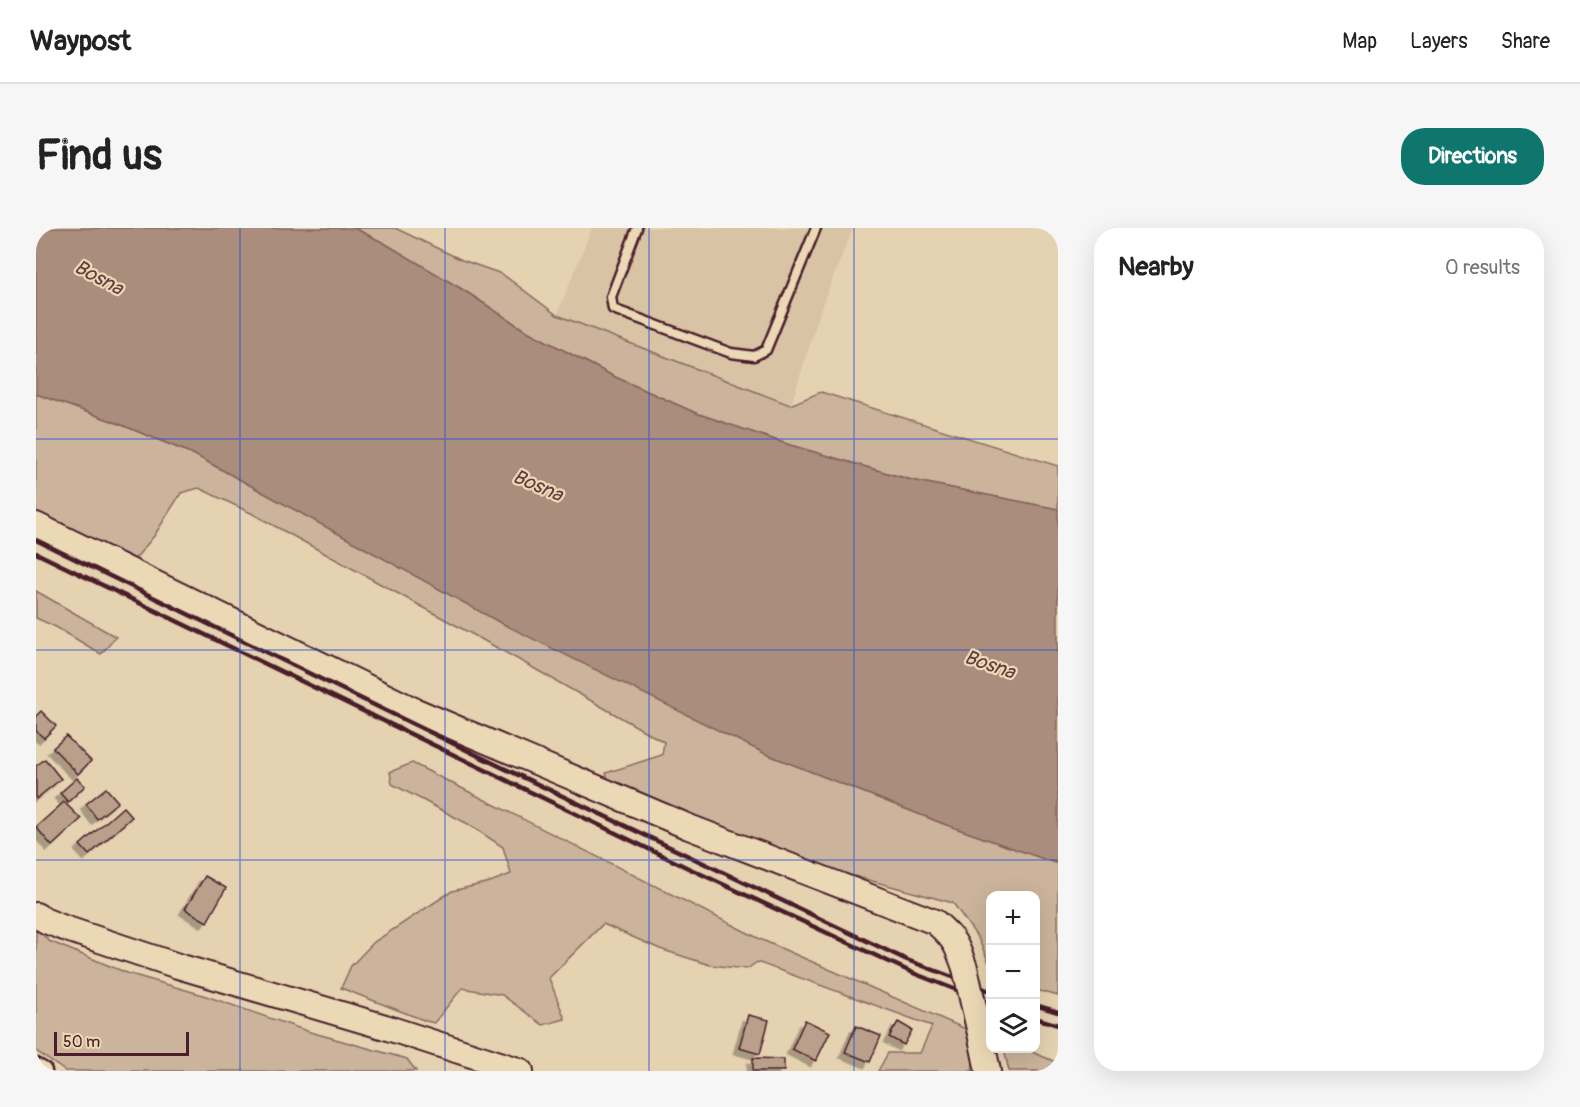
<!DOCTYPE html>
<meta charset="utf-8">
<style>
body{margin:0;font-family:Pangolin,sans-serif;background:#f6f6f6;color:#222}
.controls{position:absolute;right:18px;bottom:18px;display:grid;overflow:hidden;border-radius:12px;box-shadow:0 6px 24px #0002}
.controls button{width:54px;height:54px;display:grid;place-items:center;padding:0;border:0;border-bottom:2px solid #e0e0e0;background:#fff;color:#222;font:30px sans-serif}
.scale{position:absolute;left:18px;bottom:15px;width:135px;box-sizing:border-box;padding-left:6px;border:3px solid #4a1f2b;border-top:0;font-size:16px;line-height:21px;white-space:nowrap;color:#4a1f2b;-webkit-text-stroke:4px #ebd9b6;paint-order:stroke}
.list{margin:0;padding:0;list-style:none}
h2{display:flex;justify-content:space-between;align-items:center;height:78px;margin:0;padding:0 24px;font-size:26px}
h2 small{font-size:20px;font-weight:400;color:#767676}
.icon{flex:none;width:33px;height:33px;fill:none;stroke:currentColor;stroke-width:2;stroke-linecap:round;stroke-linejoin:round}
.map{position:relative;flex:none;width:1022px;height:843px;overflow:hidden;border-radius:24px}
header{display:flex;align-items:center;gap:36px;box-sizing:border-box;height:84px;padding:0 30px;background:#fff;border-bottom:2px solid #e0e0e0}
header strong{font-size:28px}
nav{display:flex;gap:33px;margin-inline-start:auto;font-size:21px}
.intro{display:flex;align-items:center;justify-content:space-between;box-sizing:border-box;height:144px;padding:0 36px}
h1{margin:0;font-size:42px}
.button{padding:15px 27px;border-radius:24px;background:#0f766e;color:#fff;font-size:21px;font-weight:700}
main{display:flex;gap:36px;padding:0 36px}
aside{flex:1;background:#fff;border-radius:24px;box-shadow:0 6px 24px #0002}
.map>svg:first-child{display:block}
</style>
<header>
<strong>Waypost</strong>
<nav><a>Map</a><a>Layers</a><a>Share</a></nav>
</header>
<div class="intro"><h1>Find us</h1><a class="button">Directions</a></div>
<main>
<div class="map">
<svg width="1022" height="843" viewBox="0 0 1022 843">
<defs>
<filter id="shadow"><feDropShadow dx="-5.5" dy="5.5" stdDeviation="0" flood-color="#0004"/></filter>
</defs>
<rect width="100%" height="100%" fill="#e5d2b0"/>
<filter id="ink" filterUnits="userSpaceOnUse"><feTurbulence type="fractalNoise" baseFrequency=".0167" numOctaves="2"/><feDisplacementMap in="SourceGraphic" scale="12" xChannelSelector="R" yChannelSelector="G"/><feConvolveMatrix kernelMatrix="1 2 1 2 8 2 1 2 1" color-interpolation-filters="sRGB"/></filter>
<g filter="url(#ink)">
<polygon fill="#d8c3a5" points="556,0 817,0 786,77 755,177 521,87"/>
<g fill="#cbb49b" stroke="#8a6a63" stroke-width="1.5">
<polygon points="318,0 359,0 426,32 466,46 521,87 754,177 785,164 1022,238 1022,281 876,252 754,217 660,185 577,148 487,101 429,63 348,15"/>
<polygon points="0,166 76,193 157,226 336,324 730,526 908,596 1022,636 1022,768 1000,762 999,668 954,668 954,737 942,710 917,675 774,636 574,556 570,545 626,527 628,514 476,428 215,285 163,260 145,265 118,308 99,331 0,285"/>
<polygon points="0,363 80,409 65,426 20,399 0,390"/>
<polygon points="376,535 724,711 932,802 936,819 937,840 936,843 842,843 852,825 884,825 896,798 721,734 711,741 674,737 624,721 567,696 513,750 529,791 507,797 466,767 426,760 398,795 390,793 305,760 315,738 338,714 416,663 454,654 475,646 467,619 432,596 356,556 354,544"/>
<polygon points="0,700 13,713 91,745 167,767 274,804 371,831 380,843 29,843 0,823"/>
<polygon points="968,821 989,821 1022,835 1022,843 973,843"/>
</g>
<polygon fill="#aa8d7d" stroke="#84615c" stroke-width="1.5" points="0,0 318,0 348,15 429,63 487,101 577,148 660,185 754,217 875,252 1022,281 1022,636 908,596 730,526 463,394 157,226 76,193 0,166"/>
<g fill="#b9a08b" stroke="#4a1f2b" stroke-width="1.5" filter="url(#shadow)">
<polygon points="5,483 20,498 8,510 0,503 0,488"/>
<polygon points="30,508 55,533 42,546 17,520"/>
<polygon points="9,531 25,551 0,571 0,538"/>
<polygon points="41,550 49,558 32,574 24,565"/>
<polygon points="70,560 82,574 61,591 50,576"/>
<polygon points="28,574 45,591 16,618 0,599"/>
<polygon points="87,579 96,589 53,627 44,617"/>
<polygon points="169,648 190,660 171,694 149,681"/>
<polygon points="712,787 733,792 724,826 703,820"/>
<polygon points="769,792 794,804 780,833 756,821"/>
<polygon points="862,794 876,802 868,817 853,809"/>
<polygon points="820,798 845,808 834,834 809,824"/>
<polygon points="717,830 748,831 748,843 717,843"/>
</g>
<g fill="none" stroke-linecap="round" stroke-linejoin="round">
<defs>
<polyline id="lane" points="601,0 575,69 577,81 695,125 718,128 730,122 780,0"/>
<polyline id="street" points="0,839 7,843"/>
<g id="secondary">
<path d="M 0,297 L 380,483 L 653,599 L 899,694 C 918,710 921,717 929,740"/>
<polyline points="0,687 10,693 28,700 142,738 349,799 485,843"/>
<polyline points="946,814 952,843"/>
</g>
</defs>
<use href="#lane" stroke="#4a1f2b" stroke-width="13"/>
<use href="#street" stroke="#4a1f2b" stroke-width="21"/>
<use href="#secondary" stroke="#4a1f2b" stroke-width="28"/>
<use href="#lane" stroke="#ebd9b6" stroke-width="8"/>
<use href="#street" stroke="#ebd9b6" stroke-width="16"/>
<use href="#secondary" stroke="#ebd9b6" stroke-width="24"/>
<g stroke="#4a1f2b" stroke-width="4.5">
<polyline points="0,312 457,535 871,732 954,763"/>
<polyline points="0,325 650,639 877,745 954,775"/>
<polyline points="999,777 1022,784"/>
<polyline points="999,790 1022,797"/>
</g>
<defs>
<polyline id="secondary-bridge" points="929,740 946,814"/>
</defs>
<use href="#secondary-bridge" stroke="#4a1f2b" stroke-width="28" stroke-linecap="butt"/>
<use href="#secondary-bridge" stroke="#ebd9b6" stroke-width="24"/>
</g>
</g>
<path fill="none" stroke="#1d4ed8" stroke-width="1.5" stroke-opacity="0.55" d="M 204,0 L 204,843M 409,0 L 409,843M 613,0 L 613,843M 818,0 L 818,843M 0,211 L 1022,211M 0,422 L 1022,422M 0,632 L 1022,632"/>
<g text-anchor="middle" stroke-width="4.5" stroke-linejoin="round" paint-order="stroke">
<g font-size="20" font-style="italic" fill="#623a40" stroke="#ebd9b6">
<text transform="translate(63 49) rotate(28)" y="7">Bosna</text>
<text transform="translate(502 257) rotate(23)" y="7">Bosna</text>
<text transform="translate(954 436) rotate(19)" y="7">Bosna</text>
</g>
</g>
</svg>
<div class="controls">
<button>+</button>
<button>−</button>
<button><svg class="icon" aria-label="layers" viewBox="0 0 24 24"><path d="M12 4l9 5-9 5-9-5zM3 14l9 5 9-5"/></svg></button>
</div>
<div class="scale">50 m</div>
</div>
<aside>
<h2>Nearby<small>0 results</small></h2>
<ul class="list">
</ul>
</aside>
</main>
